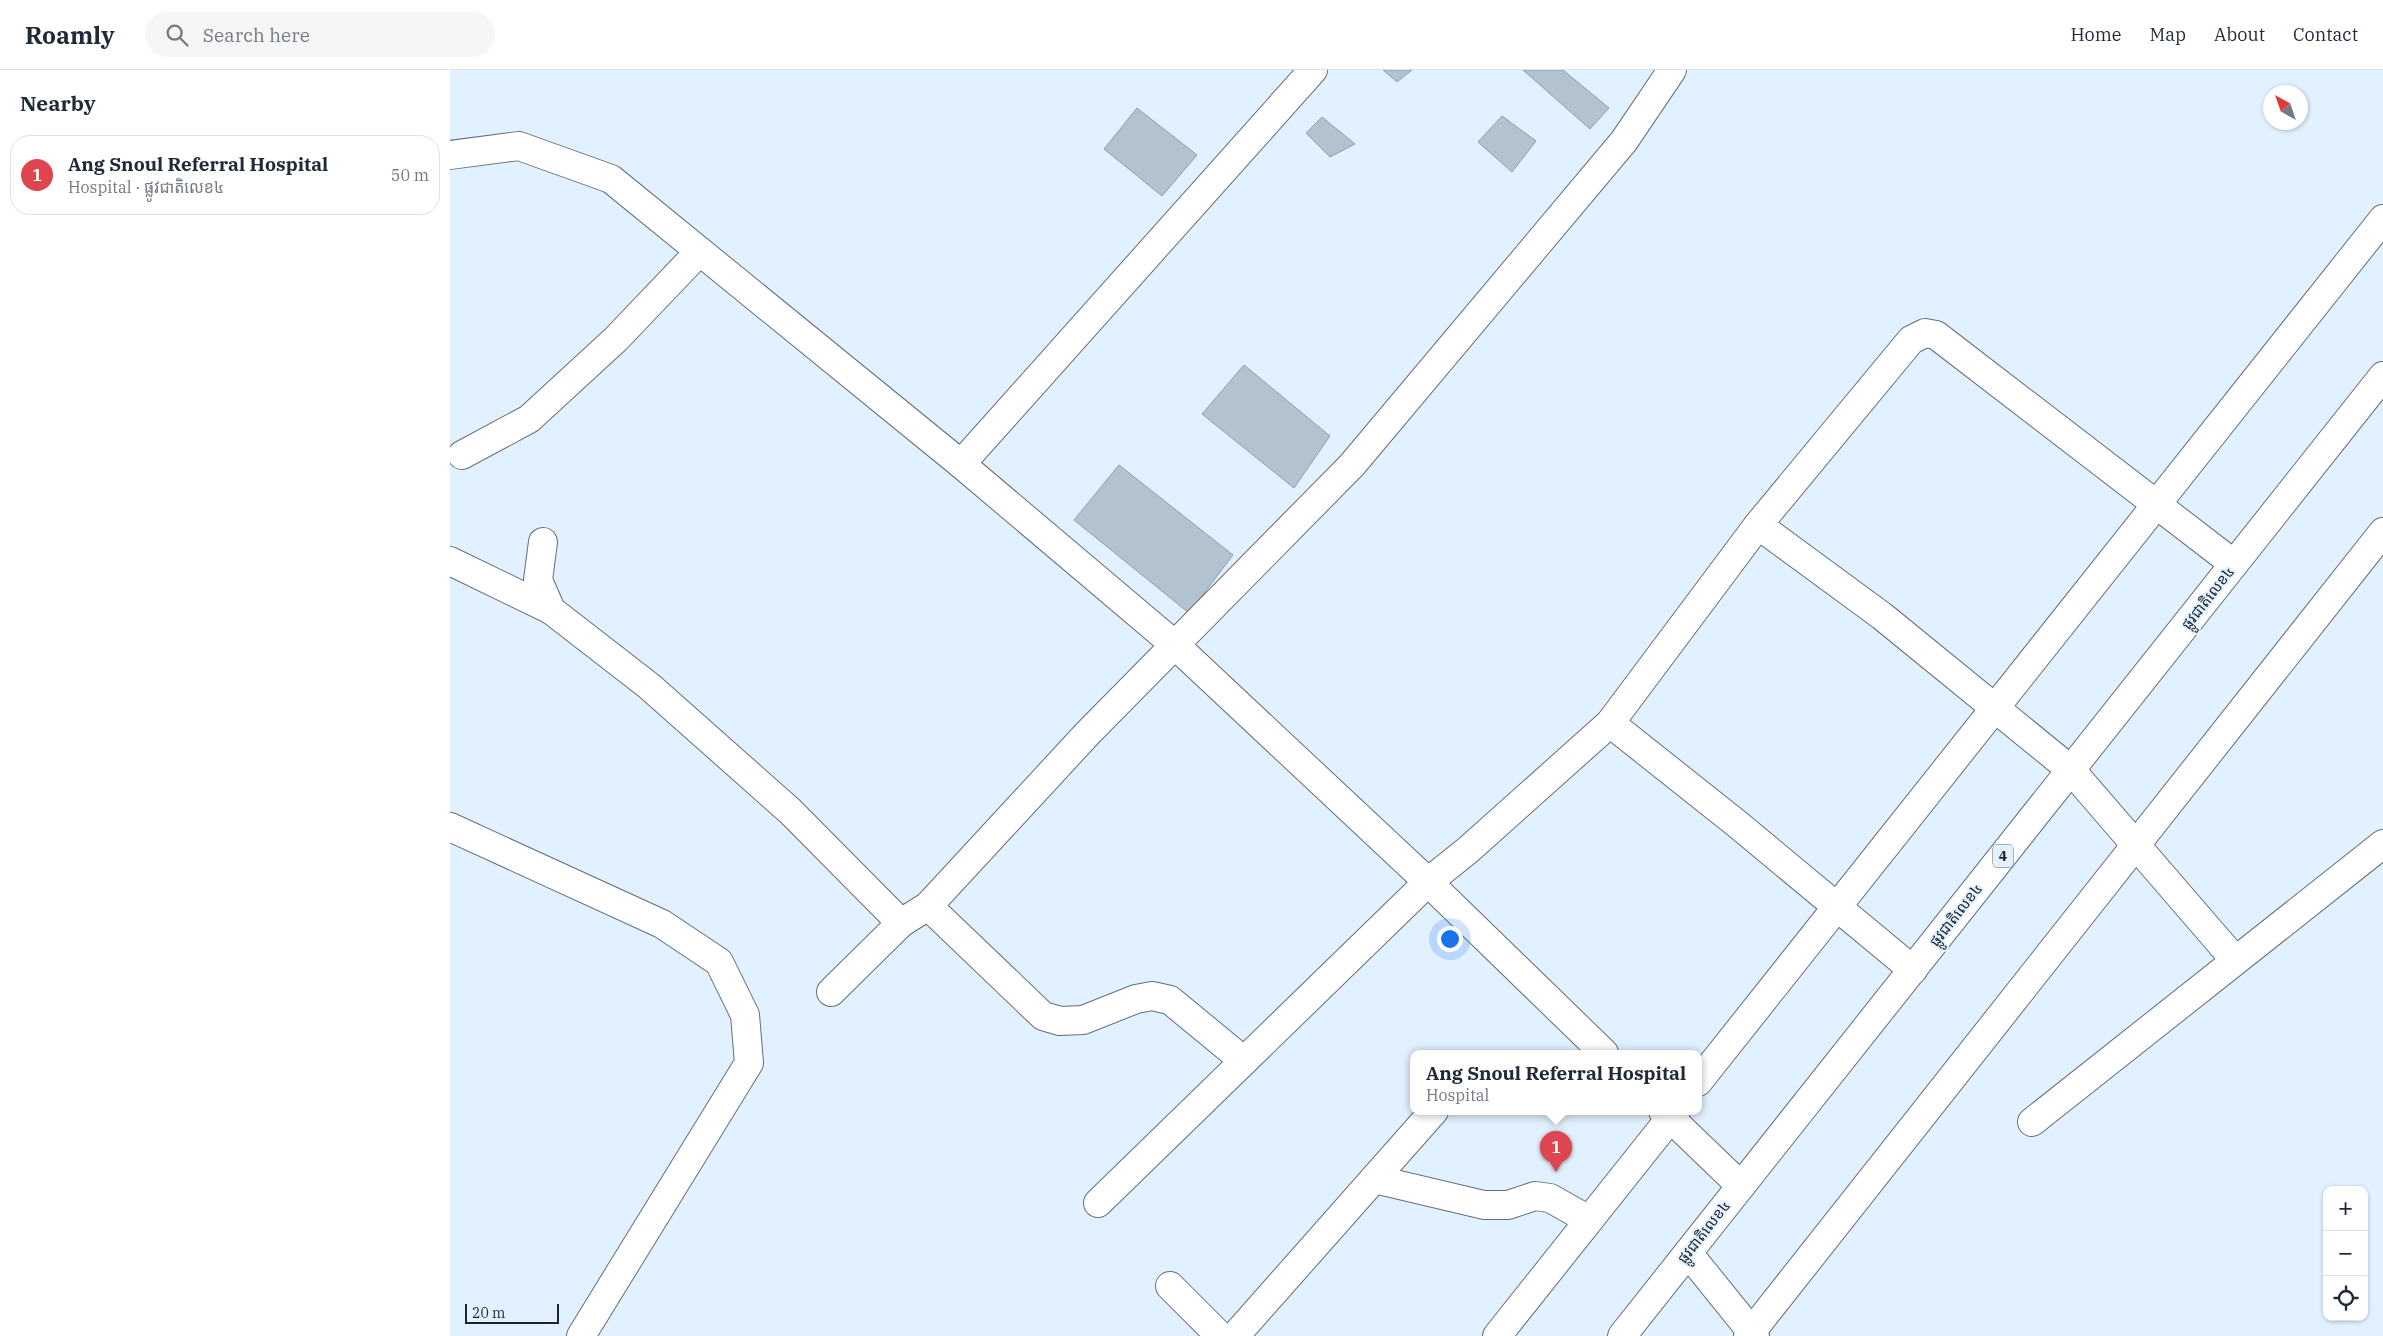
<!DOCTYPE html>
<meta charset="utf-8">
<style>
body{margin:0;font-family:"IBM Plex Serif","Noto Sans Khmer",serif;background:#f6f6f7;color:#1f2937}
.controls{position:absolute;right:15px;bottom:15px;display:grid;overflow:hidden;border-radius:10px;box-shadow:0 1px 4px #0004}
.controls button{width:45px;height:45px;display:grid;place-items:center;padding:0;border:0;border-bottom:1px solid #e0e1e3;background:#fff;color:#1f2937;font:25px sans-serif}
.compass{position:absolute;left:1813px;top:15px;width:45px;height:45px;border-radius:50%;background:#fff;box-shadow:0 1px 4px #0004;rotate:320deg}
.scale{position:absolute;left:15px;bottom:12px;width:94px;box-sizing:border-box;padding-left:5px;border:2px solid #1d2328;border-top:0;font-size:14px;line-height:18px;white-space:nowrap;color:#1d2328;-webkit-text-stroke:4px #e2f1ff;paint-order:stroke}
.you{position:absolute;left:999px;top:868px;width:18px;height:18px;margin:-12px;border:4px solid #fff;border-radius:50%;background:#1a73e8;box-shadow:0 0 0 8px #1a73e833}
.badge{display:grid;place-items:center;width:32px;height:32px;border-radius:50%;background:#135d90;color:#fff;font-size:16px;font-weight:700}
.pin{position:absolute;translate:-50% -41px;filter:drop-shadow(0 1px 2px #0008)}
.pin::after{content:'';position:absolute;top:26px;width:18px;height:15px;background:inherit;clip-path:polygon(0 0,100% 0,50% 100%)}
.popup{position:absolute;left:960px;top:980px;width:292px;height:65px;box-sizing:border-box;display:grid;place-content:center;border-radius:10px;background:#fff;filter:drop-shadow(0 1px 4px #0005);font-size:16px;white-space:nowrap;color:#747a83}
.popup b{font-size:19px;color:#1f2937}
.popup::after{content:'';position:absolute;left:50%;top:100%;margin-left:-10px;border:10px solid transparent;border-top-color:#fff}
.list{margin:0;padding:0;list-style:none}
h2{display:flex;justify-content:space-between;align-items:center;height:65px;margin:0;padding:0 20px;font-size:21px}
h2 small{font-size:16px;font-weight:400;color:#747a83}
.list li{display:grid;grid-template-columns:32px 1fr auto;gap:15px;align-items:center;box-sizing:border-box;height:80px;margin:0 10px 10px;padding:0 10px;border:1px solid #e0e1e3;border-radius:20px}
.list b{display:block;font-size:19px;white-space:nowrap}
.list p{margin:0;font-size:16px;white-space:nowrap;color:#747a83}
.list em{font-size:16px;font-style:normal;color:#747a83}
.icon{flex:none;width:28px;height:28px;fill:none;stroke:currentColor;stroke-width:2;stroke-linecap:round;stroke-linejoin:round}
.map{position:relative;flex:none;width:1933px;height:1266px;overflow:hidden}
header{display:flex;align-items:center;gap:30px;box-sizing:border-box;height:70px;padding:0 25px;background:#fff;border-bottom:1px solid #e0e1e3}
header strong{font-size:24px}
nav{display:flex;gap:28px;margin-inline-start:auto;font-size:18px}
.search{width:350px;height:45px;background:#f6f6f7;display:flex;align-items:center;gap:12px;box-sizing:border-box;padding:0 18px;border-radius:28px;color:#747a83;font-size:19px}
main{display:flex}
aside{flex:1;background:#fff}
.map>svg:first-child{display:block}
</style>
<header>
<strong>Roamly</strong>
<div class="search"><svg class="icon" aria-label="search" viewBox="0 0 24 24"><circle cx="10" cy="10" r="6"/><path d="M15 15l6 6"/></svg>Search here</div>
<nav><a>Home</a><a>Map</a><a>About</a><a>Contact</a></nav>
</header>
<main>
<aside>
<h2>Nearby<small></small></h2>
<ul class="list">
<li><span class="badge" style="background:#e0444e">1</span><div><b>Ang Snoul Referral Hospital</b><p>Hospital · ផ្លូវជាតិលេខ៤</p></div><em>50 m</em></li>
</ul>
</aside>
<div class="map">
<svg width="1933" height="1266" viewBox="0 0 1933 1266">
<rect width="100%" height="100%" fill="#e2f1ff"/>
<g fill="#b3c2cf" stroke="#909eab">
<polygon points="933,0 962,0 947,12"/>
<polygon points="1073,0 1113,0 1159,38 1140,59"/>
<polygon points="687,38 747,85 712,126 654,79"/>
<polygon points="1052,46 1086,71 1062,102 1028,72"/>
<polygon points="872,47 905,74 880,87 856,63"/>
<polygon points="794,295 880,366 844,418 752,344"/>
<polygon points="669,395 783,485 739,543 624,450"/>
</g>
<g fill="none" stroke-linecap="round" stroke-linejoin="round">
<defs>
<g id="minor">
<polyline points="0,85 69,76 161,109 511,394 725,575 978,812 1154,983"/>
<polyline points="12,385 79,349 166,269 249,182"/>
<polyline points="511,394 863,0"/>
<polyline points="1308,455 1432,546 1621,700 1785,890"/>
<polyline points="93,472 88,510 101,540 199,616 340,741 451,853"/>
<polyline points="0,491 101,540"/>
<polyline points="1160,653 1286,753 1463,900"/>
<polyline points="0,757 212,854 269,892 295,945 299,993 131,1266"/>
<polyline points="478,836 593,946 610,951 633,950 686,929 702,926 720,930 794,991"/>
<polyline points="381,922 451,853 478,836 637,664 902,395 1174,71 1222,0"/>
<polyline points="1248,1012 1933,149"/>
<polyline points="1213,1041 1291,1116"/>
<polyline points="1582,1052 1933,774"/>
<polyline points="924,1109 1034,1135 1058,1135 1085,1126 1100,1128 1139,1150"/>
<polyline points="648,1133 978,812 1018,780 1160,653 1308,455 1461,270 1475,263 1486,265 1784,494"/>
<polyline points="1238,1183 1305,1266"/>
<polyline points="720,1216 770,1266"/>
<polyline points="785,1266 984,1041"/>
<polyline points="1047,1266 1226,1041"/>
<polyline points="1298,1266 1933,462"/>
</g>
<polyline id="highway" points="1172,1266 1933,306"/>
</defs>
<use href="#minor" stroke="#626f7b" stroke-width="30"/>
<use href="#highway" stroke="#626f7b" stroke-width="30"/>
<use href="#minor" stroke="#fff" stroke-width="28"/>
<use href="#highway" stroke="#fff" stroke-width="28"/>
</g>
<g text-anchor="middle" stroke-width="4" stroke-linejoin="round" paint-order="stroke">
<rect fill="#e2f1ff" stroke="#586168" stroke-width="1" x="1543" y="774.5" width="20" height="23" rx="4"/>
<g font-size="14" font-weight="bold" fill="#1d2328">
<text x="1553" y="791">4</text>
</g>
<g font-size="15" fill="#1d2328" stroke="#e2f1ff">
<text transform="translate(1758 528) rotate(-52)" y="5">ផ្លូវជាតិលេខ៤</text>
<text transform="translate(1506 845) rotate(-52)" y="5">ផ្លូវជាតិលេខ៤</text>
<text transform="translate(1254 1162) rotate(-52)" y="5">ផ្លូវជាតិលេខ៤</text>
</g>
</g>
</svg>
<div class="controls">
<button>+</button>
<button>−</button>
<button><svg class="icon" aria-label="locate" viewBox="0 0 24 24"><circle cx="12" cy="12" r="6"/><path d="M12 2v4M12 18v4M2 12h4M18 12h4"/></svg></button>
</div>
<svg class="compass" viewBox="-18 -18 36 36"><path d="M0-13l5 13h-10z" fill="#e53935"/><path d="M0 13l5-13h-10z" fill="#747a83"/></svg>
<div class="scale">20 m</div>
<div class="you"></div>
<div class="pin badge" style="left:1106px;top:1102px;background:#e0444e">1</div>
<div class="popup"><b>Ang Snoul Referral Hospital</b>Hospital</div>
</div>
</main>
